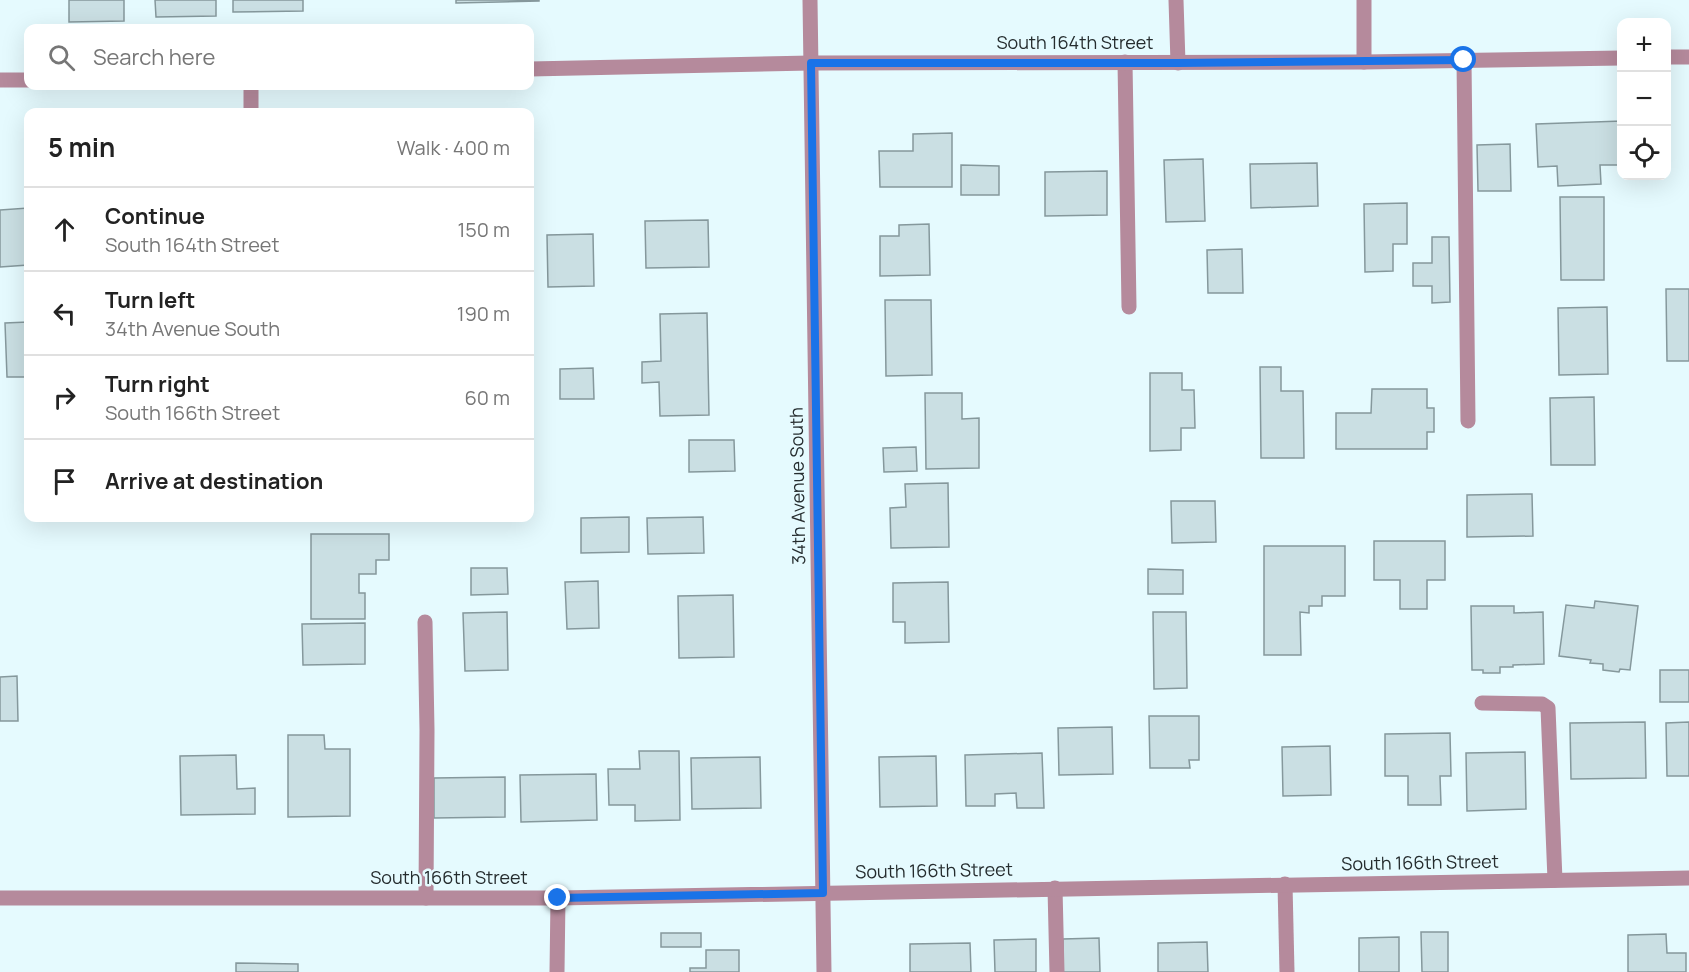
<!DOCTYPE html>
<meta charset="utf-8">
<style>
body{margin:0;font-family:Manrope,sans-serif;background:#f2f2f2;color:#222}
.controls{position:absolute;right:18px;top:18px;display:grid;overflow:hidden;border-radius:12px;box-shadow:0 6px 24px #0002}
.controls button{width:54px;height:54px;display:grid;place-items:center;padding:0;border:0;border-bottom:2px solid #e0e0e0;background:#fff;color:#222;font:30px sans-serif}
.stop{position:absolute;width:18px;height:18px;margin:-14px;border:4px solid #1a73e8;border-radius:50%;background:#fff}
.stop.end{background:#1a73e8;border-color:#fff;box-shadow:0 2px 6px #0008}
.list{margin:0;padding:0;list-style:none}
h2{display:flex;justify-content:space-between;align-items:center;height:78px;margin:0;padding:0 24px;font-size:26px}
h2 small{font-size:20px;font-weight:400;color:#767676}
.list li{display:grid;grid-template-columns:39px 1fr auto;gap:18px;align-items:center;box-sizing:border-box;height:84px;padding:0 24px;border-top:2px solid #e0e0e0}
.list b{display:block;font-size:22px;white-space:nowrap}
.list p{margin:0;font-size:20px;white-space:nowrap;color:#767676}
.list em{font-size:20px;font-style:normal;color:#767676}
.icon{flex:none;width:33px;height:33px;fill:none;stroke:currentColor;stroke-width:2;stroke-linecap:round;stroke-linejoin:round}
.map{position:relative;flex:none;width:1689px;height:972px;overflow:hidden}
.search{position:absolute;background:#fff;box-shadow:0 6px 24px #0002;left:24px;top:24px;width:510px;height:66px;display:flex;align-items:center;gap:15px;box-sizing:border-box;padding:0 21px;border-radius:12px;color:#767676;font-size:22px}
.panel{position:absolute;background:#fff;box-shadow:0 6px 24px #0002;left:24px;top:108px;width:510px;height:414px;border-radius:12px}
.map>svg:first-child{display:block}
</style>
<div class="map">
<svg width="1689" height="972" viewBox="0 0 1689 972">
<rect width="100%" height="100%" fill="#e5fafe"/>
<g fill="#cadfe3" stroke="#85989c" stroke-width="1.5">
<polygon points="69,0 124,0 124,21 69,22"/>
<polygon points="155,0 216,0 216,16 156,17"/>
<polygon points="233,0 303,0 303,11 233,12"/>
<polygon points="456,0 539,0 539,1 456,3"/>
<polygon points="1622,121 1622,165 1600,165 1601,184 1558,186 1557,166 1538,167 1536,124"/>
<polygon points="952,133 952,187 880,187 879,151 913,151 913,134"/>
<polygon points="1510,144 1511,191 1478,191 1477,145"/>
<polygon points="1203,159 1205,221 1166,222 1164,160"/>
<polygon points="1317,163 1318,206 1251,208 1250,164"/>
<polygon points="961,165 999,166 999,195 961,195"/>
<polygon points="1107,171 1107,215 1045,216 1045,172"/>
<polygon points="1560,197 1604,197 1604,280 1561,280"/>
<polygon points="1407,203 1407,244 1393,244 1393,271 1365,272 1364,204"/>
<polygon points="28,208 28,265 0,267 0,210"/>
<polygon points="708,220 709,267 646,268 645,221"/>
<polygon points="929,224 930,275 880,276 880,236 899,236 899,225"/>
<polygon points="593,234 594,286 548,287 547,235"/>
<polygon points="1432,237 1449,237 1450,302 1432,303 1432,286 1413,286 1413,263 1432,263"/>
<polygon points="1242,249 1243,293 1208,293 1207,250"/>
<polygon points="1666,289 1689,289 1689,361 1667,361"/>
<polygon points="885,300 931,300 932,375 886,376"/>
<polygon points="1607,307 1608,374 1559,375 1558,308"/>
<polygon points="707,313 709,415 660,416 659,382 642,383 642,362 661,361 660,314"/>
<polygon points="28,322 28,377 7,377 5,323"/>
<polygon points="1260,367 1281,367 1281,391 1303,391 1304,458 1261,458"/>
<polygon points="593,368 594,399 560,399 560,369"/>
<polygon points="1150,373 1182,373 1182,390 1194,390 1195,428 1181,428 1181,450 1150,451"/>
<polygon points="1372,389 1427,389 1427,408 1434,408 1434,432 1427,432 1427,449 1336,449 1336,413 1371,413"/>
<polygon points="925,393 962,393 962,419 979,418 979,468 926,469"/>
<polygon points="1594,397 1595,465 1551,465 1550,398"/>
<polygon points="689,440 734,440 735,471 689,472"/>
<polygon points="916,447 917,471 884,472 883,448"/>
<polygon points="948,483 949,547 891,548 890,508 906,507 905,484"/>
<polygon points="1532,494 1533,536 1467,537 1467,495"/>
<polygon points="1171,501 1215,501 1216,542 1172,543"/>
<polygon points="629,517 629,552 581,553 581,518"/>
<polygon points="703,517 704,553 648,554 647,518"/>
<polygon points="311,534 389,534 389,560 376,560 376,574 359,574 359,593 365,593 365,619 311,619"/>
<polygon points="1374,541 1445,541 1445,580 1427,580 1427,609 1400,609 1400,580 1374,580"/>
<polygon points="1264,546 1345,546 1345,596 1322,596 1322,606 1309,606 1309,613 1300,612 1301,655 1264,655"/>
<polygon points="471,568 507,568 508,594 471,595"/>
<polygon points="1148,569 1183,570 1183,594 1148,594"/>
<polygon points="598,581 599,628 567,629 565,582"/>
<polygon points="948,582 949,642 905,643 905,622 893,622 893,583"/>
<polygon points="733,595 734,657 679,658 678,596"/>
<polygon points="1595,601 1638,606 1630,670 1620,669 1619,672 1603,670 1603,664 1590,663 1591,660 1559,656 1566,605 1594,608"/>
<polygon points="1471,606 1514,606 1514,613 1543,612 1544,664 1513,665 1513,667 1500,667 1500,673 1483,673 1483,670 1472,670"/>
<polygon points="507,612 508,670 465,671 463,613"/>
<polygon points="1153,612 1186,612 1187,688 1154,689"/>
<polygon points="365,623 365,664 303,665 302,624"/>
<rect x="1660" y="670" width="29" height="32"/>
<polygon points="17,676 18,721 0,721 0,677"/>
<polygon points="1149,716 1199,716 1199,760 1189,760 1190,768 1150,768"/>
<polygon points="1645,722 1646,778 1571,779 1570,723"/>
<polygon points="1689,722 1689,776 1667,776 1666,723"/>
<polygon points="1112,727 1113,774 1059,775 1058,728"/>
<polygon points="1450,733 1451,776 1440,776 1441,805 1408,805 1408,776 1385,776 1385,734"/>
<polygon points="288,735 324,735 325,749 350,749 350,816 288,817"/>
<polygon points="1330,746 1331,795 1283,796 1282,747"/>
<polygon points="639,751 679,751 680,820 635,821 635,805 609,805 608,769 640,769"/>
<polygon points="1525,752 1526,809 1467,811 1466,753"/>
<polygon points="1042,753 1044,808 1017,808 1016,793 995,794 995,806 966,806 965,755"/>
<polygon points="236,755 237,789 255,788 255,814 181,815 180,756"/>
<polygon points="936,756 937,806 880,807 879,757"/>
<polygon points="760,757 761,808 692,809 691,758"/>
<polygon points="596,774 597,820 521,822 520,775"/>
<polygon points="505,777 505,817 434,818 434,778"/>
<polygon points="1421,932 1448,932 1448,972 1422,972"/>
<rect x="661" y="933" width="40" height="14"/>
<polygon points="1666,934 1667,953 1686,953 1686,972 1628,972 1628,935"/>
<polygon points="1399,937 1399,972 1359,972 1359,938"/>
<polygon points="1099,938 1100,972 1063,972 1063,939"/>
<polygon points="1036,939 1036,972 995,972 994,940"/>
<polygon points="1207,942 1208,972 1158,972 1158,943"/>
<polygon points="970,943 971,972 910,972 910,944"/>
<polygon points="706,950 739,950 739,972 690,972 690,968 706,968"/>
<polygon points="236,963 298,964 298,972 236,972"/>
</g>
<g fill="none" stroke-linecap="round" stroke-linejoin="round">
<g stroke="#b58a9c" stroke-width="15">
<polyline points="810,0 824,972"/>
<polyline points="1176,0 1178,63"/>
<polyline points="1364,0 1364,62"/>
<polyline points="1666,57 1689,57"/>
<polyline points="1464,60 1468,421"/>
<polyline points="1125,62 1129,307"/>
<polyline points="530,69 811,63 1364,62 1622,58"/>
<polyline points="0,80 28,80"/>
<polyline points="251,86 251,112"/>
<polyline points="425,622 427,730 426,898"/>
<polyline points="1482,703 1542,704 1548,708 1555,880"/>
<polyline points="1285,884 1287,972"/>
<polyline points="1055,888 1057,972"/>
<polyline points="0,898 558,898 1689,878"/>
<polyline points="557,972 558,898"/>
</g>
</g>
<g fill="none" stroke-linecap="round" stroke-linejoin="round">
<polyline stroke="#1a73e8" stroke-width="8" points="558,898 823,893 811,63 1178,63 1464,60"/>
</g>
<g text-anchor="middle" stroke-width="5" stroke-linejoin="round" paint-order="stroke">
<g font-size="18" fill="#252c2e" stroke="#e5fafe">
<text x="1075" y="49">South 164th Street</text>
<text transform="translate(798 486) rotate(-91)" y="6">34th Avenue South</text>
<text transform="translate(1420 863) rotate(-1)" y="6">South 166th Street</text>
<text transform="translate(934 871) rotate(-1)" y="6">South 166th Street</text>
<text x="449" y="884">South 166th Street</text>
</g>
</g>
</svg>
<div class="controls">
<button>+</button>
<button>−</button>
<button><svg class="icon" aria-label="locate" viewBox="0 0 24 24"><circle cx="12" cy="12" r="6"/><path d="M12 2v4M12 18v4M2 12h4M18 12h4"/></svg></button>
</div>
<div class="stop" style="left:1464px;top:60px"></div>
<div class="stop end" style="left:558px;top:898px"></div>
<div class="search"><svg class="icon" aria-label="search" viewBox="0 0 24 24"><circle cx="10" cy="10" r="6"/><path d="M15 15l6 6"/></svg>Search here</div>
<section class="panel">
<h2>5 min<small>Walk · 400 m</small></h2>
<ul class="list">
<li><svg class="icon" aria-label="ahead" viewBox="0 0 24 24"><path d="M12 20V5M6 11l6-6 6 6"/></svg><div><b>Continue</b><p>South 164th Street</p></div><em>150 m</em></li>
<li><svg class="icon" aria-label="left" viewBox="0 0 24 24"><path d="M17 20v-9H6M10 6l-5 5 5 5"/></svg><div><b>Turn left</b><p>34th Avenue South</p></div><em>190 m</em></li>
<li><svg class="icon" aria-label="right" viewBox="0 0 24 24"><path d="M7 20v-9h11M14 6l5 5-5 5"/></svg><div><b>Turn right</b><p>South 166th Street</p></div><em>60 m</em></li>
<li><svg class="icon" aria-label="arrive" viewBox="0 0 24 24"><path d="M6 21V4h12l-3 4 3 4H6"/></svg><div><b>Arrive at destination</b></div></li>
</ul>
</section>
</div>
